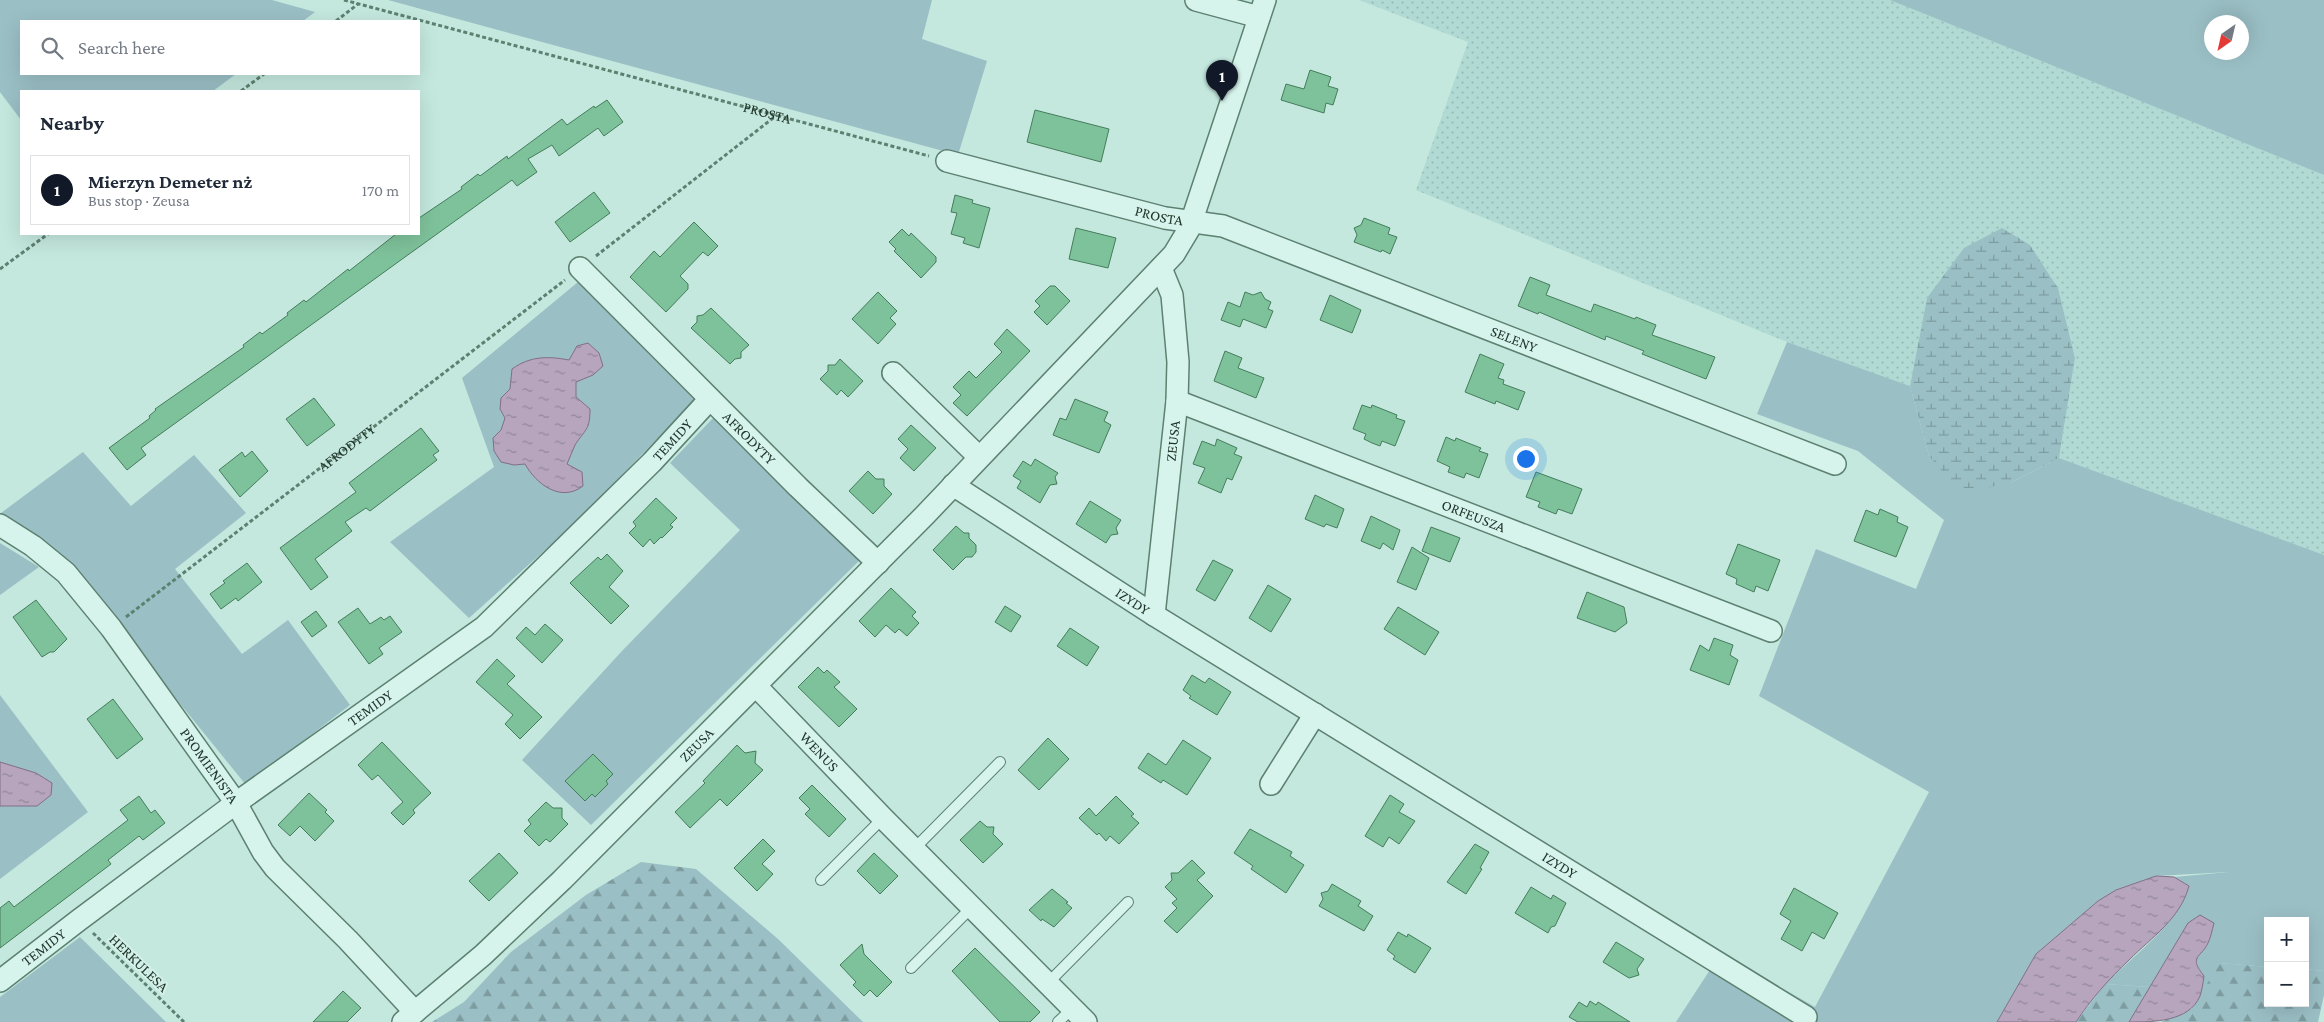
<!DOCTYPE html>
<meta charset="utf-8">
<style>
body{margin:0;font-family:"Crimson Pro",serif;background:#f6f6f7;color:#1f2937}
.controls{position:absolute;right:15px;bottom:15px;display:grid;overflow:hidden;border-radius:0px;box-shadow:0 5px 20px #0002}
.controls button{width:45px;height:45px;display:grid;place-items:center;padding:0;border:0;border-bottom:1px solid #e0e1e3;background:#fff;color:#1f2937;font:25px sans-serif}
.compass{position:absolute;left:2204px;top:15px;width:45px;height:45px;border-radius:50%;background:#fff;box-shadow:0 5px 20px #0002;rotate:214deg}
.you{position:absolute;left:1525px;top:458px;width:18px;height:18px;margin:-12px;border:4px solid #fff;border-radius:50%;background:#1a73e8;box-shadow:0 0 0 8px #1a73e833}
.badge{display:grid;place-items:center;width:32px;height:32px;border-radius:50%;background:#111827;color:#fff;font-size:16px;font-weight:700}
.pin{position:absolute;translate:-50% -41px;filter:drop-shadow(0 1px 2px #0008)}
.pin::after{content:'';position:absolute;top:26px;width:18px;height:15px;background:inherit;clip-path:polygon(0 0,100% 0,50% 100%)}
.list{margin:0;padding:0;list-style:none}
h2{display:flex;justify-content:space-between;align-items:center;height:65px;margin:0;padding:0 20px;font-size:21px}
h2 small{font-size:16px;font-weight:400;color:#747a83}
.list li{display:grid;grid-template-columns:32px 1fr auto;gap:15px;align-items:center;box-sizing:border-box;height:70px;margin:0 10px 10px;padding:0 10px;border:1px solid #e0e1e3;border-radius:0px}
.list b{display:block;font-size:19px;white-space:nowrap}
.list p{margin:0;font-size:16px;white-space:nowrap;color:#747a83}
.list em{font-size:16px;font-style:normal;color:#747a83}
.icon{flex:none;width:28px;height:28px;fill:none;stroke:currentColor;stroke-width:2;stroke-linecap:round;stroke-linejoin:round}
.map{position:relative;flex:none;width:2324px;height:1022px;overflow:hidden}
.search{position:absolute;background:#fff;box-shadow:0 5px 20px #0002;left:20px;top:20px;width:400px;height:55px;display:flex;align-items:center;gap:12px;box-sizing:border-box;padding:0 18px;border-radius:0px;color:#747a83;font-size:19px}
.panel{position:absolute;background:#fff;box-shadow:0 5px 20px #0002;left:20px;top:90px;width:400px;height:145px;border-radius:0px}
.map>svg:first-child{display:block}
</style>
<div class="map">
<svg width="2324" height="1022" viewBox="0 0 2324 1022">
<defs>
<pattern id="farmland-dots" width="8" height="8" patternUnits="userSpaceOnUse" patternTransform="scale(1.25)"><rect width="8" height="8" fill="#b0dad3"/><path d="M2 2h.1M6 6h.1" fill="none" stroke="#97bcb5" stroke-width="1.8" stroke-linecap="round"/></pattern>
<pattern id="forest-firs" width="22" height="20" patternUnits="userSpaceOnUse" patternTransform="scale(1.25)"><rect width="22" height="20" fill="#9abfc5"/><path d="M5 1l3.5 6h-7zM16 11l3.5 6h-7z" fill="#7d9ca0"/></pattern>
<pattern id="wetland-marsh" width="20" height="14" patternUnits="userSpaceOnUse" patternTransform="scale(1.25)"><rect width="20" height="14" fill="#9abfc5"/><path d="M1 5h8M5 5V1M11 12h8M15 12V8" fill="none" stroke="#7d9ca0"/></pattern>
<pattern id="water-ripples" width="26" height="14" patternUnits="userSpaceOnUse" patternTransform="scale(1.25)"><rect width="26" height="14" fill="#b6a5bc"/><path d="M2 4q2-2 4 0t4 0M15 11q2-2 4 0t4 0" fill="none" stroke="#938799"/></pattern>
</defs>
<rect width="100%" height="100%" fill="#c4e8de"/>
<polygon fill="url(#farmland-dots)" points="1359,0 1890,0 2324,175 2324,555 2059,458 2075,358 2058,288 2030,245 1927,298 1910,386 1787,342 1416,190 1468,42"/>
<g fill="#9abfc5" fill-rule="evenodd">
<polygon points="0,0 272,0 315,12 303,21 21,21 21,74 236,74 213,91 21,91 21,120 0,92"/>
<polygon points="388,0 932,0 922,39 987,61 958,155"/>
<path d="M 1890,0 L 2324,0 L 2324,175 ZM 2212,22 L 2242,22 L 2242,52 L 2212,52 Z"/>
<polygon points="578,282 695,400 573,525 469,618 390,542 494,467 462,378"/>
<path d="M 1787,342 L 1910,386 L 1929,456 L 2010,483 L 2059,458 L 2324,555 L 2324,971 L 2305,969 L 2305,921 L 2268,921 L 2268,967 L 2220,963 L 2200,997 L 2204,976 C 2193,962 2195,956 2207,945 L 2200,915 L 2188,923 L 2150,987 L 2105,984 C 2133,956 2179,923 2189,886 L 2174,877 L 2229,872 L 2156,876 L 2116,890 L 2098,901 L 2036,954 L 1997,1022 L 1676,1022 L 1721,953 L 1815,1007 L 1929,792 L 1759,696 L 1816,549 L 1916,589 L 1944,520 L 1858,451 L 1757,414 Z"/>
<polygon points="713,418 863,557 591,825 522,760 622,651 740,530 670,463"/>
<polygon points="83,452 131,506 194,455 246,513 175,569 242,654 288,620 350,705 246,785 58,553 1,513"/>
<polygon points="0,543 39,567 0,595"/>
<polygon points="0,695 88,812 0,879"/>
<polygon points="80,937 166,1022 0,1022 0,997"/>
</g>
<g fill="url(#forest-firs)">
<polygon points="641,862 696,869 778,939 863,1022 432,1022 464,1002 511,952 586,895"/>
<polygon points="2220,963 2268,967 2268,1003 2305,1003 2305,969 2324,971 2324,995 2318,1022 2161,1022 2191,1009"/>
<polygon points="2105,984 2150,987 2129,1022 2076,1022"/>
</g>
<polygon fill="url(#wetland-marsh)" points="2002,228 2030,245 2058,288 2075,358 2059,458 2010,483 1961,493 1929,456 1910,386 1927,298 1964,248"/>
<g fill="url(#water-ripples)" stroke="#826e89">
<path d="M 588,343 L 599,353 L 603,366 L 593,375 L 576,382 L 576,397 L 590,409 C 590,431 585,429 575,445 C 572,451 570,458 567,464 L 582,472 L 583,486 C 561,503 536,484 525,464 L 514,465 L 501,462 L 494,451 L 493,438 L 501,430 L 505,418 L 500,409 L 501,398 L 510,389 L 512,369 C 530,356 548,356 569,360 L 577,346 Z"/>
<polygon points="0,762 36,773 52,783 51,795 37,806 0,806"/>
<path d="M 2156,876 L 2174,877 L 2189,886 C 2180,919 2152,937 2129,960 C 2109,979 2091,999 2076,1022 L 1997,1022 L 2036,954 L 2098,901 L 2116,890 Z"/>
<path d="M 2200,915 L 2214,923 C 2212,930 2211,937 2208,943 C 2201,958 2188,956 2204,976 C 2203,983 2202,990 2200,996 C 2189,1022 2153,1022 2129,1022 L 2188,923 Z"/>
</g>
<g fill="#7ec29b" stroke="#457d5c">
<polygon points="1310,70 1331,77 1328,86 1338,89 1333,105 1326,103 1324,113 1281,100 1286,84 1304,89"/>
<polygon points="607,100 623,122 604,136 598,128 559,156 552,145 528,159 537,172 517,186 512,180 405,257 141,448 146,455 127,470 109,448 150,418 149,416 156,410 155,409 244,347 243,345 260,332 262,334 288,315 287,313 304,300 306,302 348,269 349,271 396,234 419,234 419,218 462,189 461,187 478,174 480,176 507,156 508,159 562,119 567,125 594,106 595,108"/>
<polygon points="1035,110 1109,129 1101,162 1027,142"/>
<polygon points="594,192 610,213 570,242 555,222"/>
<polygon points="955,195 973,200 972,203 990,208 979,248 963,243 965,238 951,234 957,213 951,212"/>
<polygon points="1364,218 1390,228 1388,234 1397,237 1390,254 1382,250 1381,252 1354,242 1357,235 1354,228 1361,225"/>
<polygon points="694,222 718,246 708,256 703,252 680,276 688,284 688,289 666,312 630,277 654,251 660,257"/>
<polygon points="1076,228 1116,238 1108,268 1069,259"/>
<polygon points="902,229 909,236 911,233 936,257 936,262 921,278 894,251 896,249 889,242"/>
<polygon points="1530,277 1550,285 1546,295 1591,312 1594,304 1635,319 1636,317 1656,325 1652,335 1715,357 1706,379 1642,354 1644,351 1606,336 1605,340 1539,312 1538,314 1518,306"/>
<polygon points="1050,286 1055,286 1070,301 1047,325 1034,312 1040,306 1035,301"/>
<polygon points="878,292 897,311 890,318 896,324 878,344 852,319"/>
<polygon points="1245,292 1253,295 1261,292 1265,299 1271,302 1268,309 1273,311 1266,328 1243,319 1240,327 1221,320 1228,302 1240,307"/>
<polygon points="1330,295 1361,310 1352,333 1320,320"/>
<polygon points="711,308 749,345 741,352 741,358 735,359 730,364 691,328 697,322 697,316 703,315"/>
<polygon points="1007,329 1030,351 967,416 953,403 961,395 953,387 969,371 976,378 1002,352 994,344"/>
<polygon points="1225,351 1242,358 1238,368 1264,378 1256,398 1214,381"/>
<polygon points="1480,354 1504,364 1498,378 1504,380 1503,384 1525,392 1518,410 1496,401 1495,404 1465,392"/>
<polygon points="840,359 863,381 848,397 841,390 837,395 820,379 828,371 828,365 835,365"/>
<polygon points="314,398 335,425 307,446 286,419"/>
<polygon points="1075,399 1108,412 1104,421 1111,425 1099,453 1053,435 1060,418 1066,420"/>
<polygon points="1362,405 1371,408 1372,405 1397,415 1396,418 1405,421 1395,446 1382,441 1380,446 1372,443 1364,439 1366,434 1353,429"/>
<polygon points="911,425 936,448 914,471 900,458 908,449 898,439"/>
<polygon points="421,428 439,451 433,455 437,460 370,511 366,508 345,522 352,531 315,559 328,577 311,590 280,548 356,492 349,483"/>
<polygon points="1446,437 1455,441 1456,438 1468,443 1481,448 1479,451 1488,454 1479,478 1466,473 1464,478 1448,472 1450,467 1437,461"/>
<polygon points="1217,439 1237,448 1234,454 1242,457 1232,480 1227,478 1221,493 1198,483 1205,468 1193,464 1202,441 1215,446"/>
<polygon points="252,451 268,471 240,497 219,470 242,452 245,457"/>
<polygon points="1035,459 1058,473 1055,477 1057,484 1050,485 1040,503 1017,488 1021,481 1013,476 1023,461 1031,466"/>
<polygon points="868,471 876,479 884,479 884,486 892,494 873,514 849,491"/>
<polygon points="1536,472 1582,489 1572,514 1558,509 1556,514 1538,507 1540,502 1526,497"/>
<polygon points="1315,495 1344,509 1337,528 1326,524 1324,527 1305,519"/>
<polygon points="656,498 677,518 670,525 673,527 662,538 661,537 654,544 650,539 643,547 629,533 636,526 633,522"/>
<polygon points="1090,501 1121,520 1116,528 1118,534 1111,535 1106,543 1076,524"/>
<polygon points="1880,509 1898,517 1897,522 1908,527 1896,557 1854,541 1866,510 1878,515"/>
<polygon points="1371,516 1400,530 1393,550 1383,543 1380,549 1361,541"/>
<polygon points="956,526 964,533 969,533 969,538 976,545 976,552 972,557 966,557 953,570 933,550"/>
<polygon points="1431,527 1460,538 1450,562 1422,551"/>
<polygon points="1738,544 1780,560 1768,591 1756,586 1754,592 1736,584 1737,579 1726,574"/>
<polygon points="1412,547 1429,558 1416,590 1397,582"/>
<polygon points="607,554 623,571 609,587 629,606 611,624 570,583 598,557 601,560"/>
<polygon points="1213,560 1233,570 1215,601 1196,590"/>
<polygon points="247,563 262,582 238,601 236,598 221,609 210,594 225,583 223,581"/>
<polygon points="1268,585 1291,599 1271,632 1249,618"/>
<polygon points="891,588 916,612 912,616 919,623 907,636 899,629 895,633 886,625 875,637 859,621"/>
<polygon points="1587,592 1624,607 1627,623 1615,632 1577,618"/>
<polygon points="36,600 67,639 54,652 50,652 42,657 13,617"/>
<polygon points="1005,606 1021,616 1011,632 995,622"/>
<polygon points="1398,607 1439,632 1425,655 1384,629"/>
<polygon points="358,608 370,624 381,617 384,620 390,616 402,632 379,648 383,654 369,664 338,622"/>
<polygon points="316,611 327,626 312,637 301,622"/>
<polygon points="545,624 563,640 542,663 516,638 526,627 535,635"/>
<polygon points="1070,628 1099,647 1087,666 1057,646"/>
<polygon points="1714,638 1733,645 1730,655 1738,660 1729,685 1690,670 1700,645 1709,651"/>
<polygon points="497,659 515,676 507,684 542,717 520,739 505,724 513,715 476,682"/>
<polygon points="818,667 824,673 827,670 840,682 834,687 857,709 839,727 798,687"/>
<polygon points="1192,675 1205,683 1209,678 1231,692 1217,715 1189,698 1191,696 1183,690"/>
<polygon points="113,699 143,739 117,759 87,719"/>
<polygon points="1048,738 1069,759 1039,790 1018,770"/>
<polygon points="1183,740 1211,758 1187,795 1163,780 1161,783 1138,768 1148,753 1166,765"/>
<polygon points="382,742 431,793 413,810 415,813 403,825 391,813 403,802 378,775 372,780 358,765"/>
<polygon points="737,745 745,753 756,751 755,763 763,770 727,806 720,799 690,828 675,812 705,783 703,781"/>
<polygon points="593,754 613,774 606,781 608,784 595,797 592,794 585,801 565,781"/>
<polygon points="812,785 846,819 829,837 805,814 810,809 799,798"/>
<polygon points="309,793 327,810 325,812 334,821 315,841 300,826 290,836 278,825"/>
<polygon points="1390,795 1404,804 1399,812 1415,821 1399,844 1389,837 1383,847 1365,836"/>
<polygon points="139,796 151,813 155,810 165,823 143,840 139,836 108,860 111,864 0,948 0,908 9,901 14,907 128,820 120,810"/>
<polygon points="1116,796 1134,814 1131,816 1139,823 1119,844 1110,836 1106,841 1099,833 1097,835 1079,818 1089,808 1096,816"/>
<polygon points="546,802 553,808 562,808 562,818 568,824 550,842 546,839 539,846 524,831 531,824 528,820"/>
<polygon points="980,821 987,827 994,827 993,834 1003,844 983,863 960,840"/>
<polygon points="1250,829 1292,852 1290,856 1304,865 1286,893 1251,869 1253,866 1234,853"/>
<polygon points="763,839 775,851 762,864 773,874 757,891 734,868"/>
<polygon points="1475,844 1489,852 1480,868 1482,869 1466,894 1447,882"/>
<polygon points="499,853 518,873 489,901 469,881"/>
<polygon points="874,853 898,876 880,894 857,871"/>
<polygon points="1192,860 1205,873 1197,880 1213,896 1177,933 1164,921 1177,908 1172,903 1177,899 1165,887 1172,880 1171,873 1178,873"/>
<polygon points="1332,884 1361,901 1358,906 1373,916 1364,931 1319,906 1323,899 1321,893 1328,891"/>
<polygon points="1531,887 1551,899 1553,895 1566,903 1555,926 1551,927 1548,933 1515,913"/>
<polygon points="1794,888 1838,913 1824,939 1812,932 1802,951 1781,939 1791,921 1780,914"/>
<polygon points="1052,889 1068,902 1066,903 1072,908 1054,927 1042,919 1041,921 1029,910"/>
<polygon points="1398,932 1407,937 1408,934 1431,948 1415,973 1393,959 1395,956 1387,950"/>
<polygon points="1616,942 1644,959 1637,969 1639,975 1629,978 1603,962"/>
<polygon points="862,944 864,954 892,982 877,997 870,990 864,996 853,985 856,982 840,965"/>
<polygon points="975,948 1040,1012 1030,1022 1000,1022 952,971"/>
<polygon points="343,991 361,1008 347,1022 313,1022"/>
<polygon points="1590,1001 1596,1005 1598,1002 1630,1022 1578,1022 1569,1017 1579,1002 1587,1007"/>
</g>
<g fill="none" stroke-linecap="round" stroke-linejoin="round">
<defs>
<g id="service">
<polyline points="914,849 1000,762"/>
<polyline points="821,880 883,818"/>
<polyline points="911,968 972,907"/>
<polyline points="1048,983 1128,902"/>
<polyline points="1058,1022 1073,1008"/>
</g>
<g id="minor">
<polyline points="1196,0 1259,17"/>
<path id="s3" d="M 947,161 L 1165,218 L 1223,226 L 1835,464"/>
<path id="s4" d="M 580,268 L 798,487 L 878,563"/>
<polyline points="893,373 979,457"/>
<path id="s5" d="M 1177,401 L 1771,631"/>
<path id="s6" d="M 953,485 L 1154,615 L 1806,1017"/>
<path id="s7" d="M 0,525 L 33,546 L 66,573 L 111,628 L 236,803 L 263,852 L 275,868 L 348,940 L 415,1012"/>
<path id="s8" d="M 1154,615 L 1177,401 L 1178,362 L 1172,295 L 1161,268"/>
<path id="s9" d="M 756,686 L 883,818 L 1086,1022"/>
<polyline points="1271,784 1315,714"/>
<path id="s10" d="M 0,981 L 79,920 L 236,803 L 484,627 L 652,462 L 710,399"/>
<path id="s11" d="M 403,1022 L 483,955 L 562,880 L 926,514 L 1174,254 L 1189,229 L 1265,0"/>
</g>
</defs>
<use href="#service" stroke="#5d8170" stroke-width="12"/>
<use href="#minor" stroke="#5d8170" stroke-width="24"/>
<g stroke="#5d8170" stroke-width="3" stroke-dasharray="4 2.5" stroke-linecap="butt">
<path id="s1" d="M 344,0 L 929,156"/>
<polyline points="336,21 358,4"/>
<polyline points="241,91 264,74"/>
<polyline points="596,256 777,115"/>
<polyline points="0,269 48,234"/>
<path id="s2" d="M 126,617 L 565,280"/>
<polyline points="93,933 184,1022"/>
</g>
<use href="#service" stroke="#d6f4ec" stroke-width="10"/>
<use href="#minor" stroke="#d6f4ec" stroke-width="21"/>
</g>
<g text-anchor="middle" stroke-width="4" stroke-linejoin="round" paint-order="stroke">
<g font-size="15" fill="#1f3329" stroke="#d3f1e8">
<text dy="5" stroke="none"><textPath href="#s1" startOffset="438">PROSTA</textPath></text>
<text dy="5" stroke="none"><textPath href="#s3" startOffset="219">PROSTA</textPath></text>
<text dy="5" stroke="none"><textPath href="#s3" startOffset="596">SELENY</textPath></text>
<text dy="5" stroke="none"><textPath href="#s4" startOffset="240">AFRODYTY</textPath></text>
<text dy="5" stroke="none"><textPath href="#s10" startOffset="865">TEMIDY</textPath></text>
<text dy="5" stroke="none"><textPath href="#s8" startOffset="175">ZEUSA</textPath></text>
<text dy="5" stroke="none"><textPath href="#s2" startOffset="278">AFRODYTY</textPath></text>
<text dy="5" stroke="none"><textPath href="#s5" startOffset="318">ORFEUSZA</textPath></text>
<text dy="5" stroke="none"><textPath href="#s6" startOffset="214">IZYDY</textPath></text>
<text dy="5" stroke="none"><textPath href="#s10" startOffset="460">TEMIDY</textPath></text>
<text dy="5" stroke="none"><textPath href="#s11" startOffset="404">ZEUSA</textPath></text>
<text dy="5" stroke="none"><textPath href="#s9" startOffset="91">WENUS</textPath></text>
<text dy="5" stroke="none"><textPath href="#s7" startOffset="322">PROMIENISTA</textPath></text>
<text dy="5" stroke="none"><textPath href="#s6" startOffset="716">IZYDY</textPath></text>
<text dy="5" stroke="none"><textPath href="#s10" startOffset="55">TEMIDY</textPath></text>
<text transform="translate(139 963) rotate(44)" y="5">HERKULESA</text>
</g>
</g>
</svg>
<div class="controls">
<button>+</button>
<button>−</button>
</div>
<svg class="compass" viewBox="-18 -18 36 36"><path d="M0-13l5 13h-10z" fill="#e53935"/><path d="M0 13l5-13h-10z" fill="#747a83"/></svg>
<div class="you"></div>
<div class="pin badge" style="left:1222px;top:101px">1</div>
<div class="search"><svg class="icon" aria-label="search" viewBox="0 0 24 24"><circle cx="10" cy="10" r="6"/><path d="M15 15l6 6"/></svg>Search here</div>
<section class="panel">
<h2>Nearby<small></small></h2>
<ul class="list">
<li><span class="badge">1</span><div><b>Mierzyn Demeter nż</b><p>Bus stop · Zeusa</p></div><em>170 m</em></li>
</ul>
</section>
</div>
